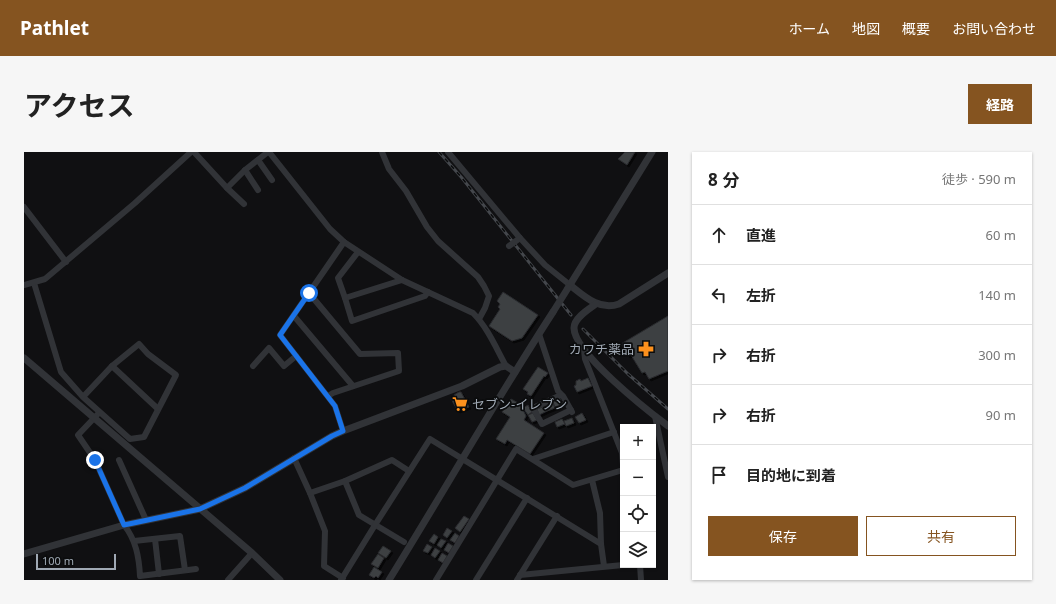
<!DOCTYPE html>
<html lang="ja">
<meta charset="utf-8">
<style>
body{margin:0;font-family:"Noto Sans","Noto Sans JP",sans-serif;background:#f6f6f6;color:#222}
.controls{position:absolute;right:12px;bottom:12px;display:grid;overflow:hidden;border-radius:0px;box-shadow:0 1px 3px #0004}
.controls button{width:36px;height:36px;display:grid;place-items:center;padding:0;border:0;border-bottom:1px solid #e0e0e0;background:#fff;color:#222;font:20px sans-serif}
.scale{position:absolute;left:12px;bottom:10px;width:80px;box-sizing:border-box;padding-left:4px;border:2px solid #a0a9b4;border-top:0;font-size:11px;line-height:14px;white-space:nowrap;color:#a0a9b4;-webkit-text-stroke:3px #0b0c0d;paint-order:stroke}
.stop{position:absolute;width:12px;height:12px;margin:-9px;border:3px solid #1a73e8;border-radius:50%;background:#fff}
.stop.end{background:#1a73e8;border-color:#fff;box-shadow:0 1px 4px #0008}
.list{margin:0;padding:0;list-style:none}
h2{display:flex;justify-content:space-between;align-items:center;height:52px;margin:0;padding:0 16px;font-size:17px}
h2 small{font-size:13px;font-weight:400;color:#767676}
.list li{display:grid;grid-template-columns:26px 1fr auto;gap:12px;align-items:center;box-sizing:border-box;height:60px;padding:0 16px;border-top:1px solid #e0e0e0}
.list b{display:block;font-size:15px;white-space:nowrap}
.list em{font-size:13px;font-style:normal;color:#767676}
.actions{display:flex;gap:8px;padding:12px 16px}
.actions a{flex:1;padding:9px 0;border:1px solid #855420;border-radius:0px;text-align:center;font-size:14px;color:#855420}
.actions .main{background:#855420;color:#fff}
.icon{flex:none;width:22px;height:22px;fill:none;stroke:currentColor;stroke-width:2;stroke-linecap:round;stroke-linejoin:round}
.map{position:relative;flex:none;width:644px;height:428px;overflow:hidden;border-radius:0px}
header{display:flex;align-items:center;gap:24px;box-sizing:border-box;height:56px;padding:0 20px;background:#855420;color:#fff}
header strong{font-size:19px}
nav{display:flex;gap:22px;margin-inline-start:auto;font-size:14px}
.intro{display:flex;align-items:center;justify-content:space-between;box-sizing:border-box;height:96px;padding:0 24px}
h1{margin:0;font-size:28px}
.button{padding:10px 18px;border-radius:0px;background:#855420;color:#fff;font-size:14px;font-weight:700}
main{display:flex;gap:24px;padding:0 24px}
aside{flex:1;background:#fff;border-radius:0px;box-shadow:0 1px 3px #0004}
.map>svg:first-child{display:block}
</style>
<header>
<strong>Pathlet</strong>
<nav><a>ホーム</a><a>地図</a><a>概要</a><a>お問い合わせ</a></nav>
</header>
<div class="intro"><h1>アクセス</h1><a class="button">経路</a></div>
<main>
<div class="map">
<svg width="644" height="428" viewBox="0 0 644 428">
<defs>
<filter id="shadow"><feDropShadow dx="2" dy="2" stdDeviation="0" flood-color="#0009"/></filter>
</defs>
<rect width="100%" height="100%" fill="#101012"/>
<g fill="#3c3f42" stroke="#2a2b2e" filter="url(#shadow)">
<polygon points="601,0 611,0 603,13 594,7"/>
<polygon points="479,140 514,163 498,186 488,189 465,174 476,157 474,155 476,152 473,149"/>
<polygon points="644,164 644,219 625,227 621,220 618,221 607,203 604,204 597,192"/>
<polygon points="514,215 524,221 521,225 520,224 507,244 503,242 504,240 499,237"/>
<polygon points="564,226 568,234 553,240 550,234 552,233 552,229 556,227 557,229"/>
<polygon points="435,240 437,240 445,255 434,259 427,247 431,245 430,243"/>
<polygon points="487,247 496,252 502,264 500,268 520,281 506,302 483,288 481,292 472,287 486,265 478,260"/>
<polygon points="536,247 539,252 531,255 529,250"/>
<polygon points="528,250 531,256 523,259 521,254"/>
<polygon points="504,253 508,260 504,263 499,256"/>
<polygon points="521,254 523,259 515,263 513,257"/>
<polygon points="509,261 513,268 508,270 504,263"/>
<polygon points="558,261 562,268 555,271 551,265"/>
<polygon points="548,266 550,271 542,274 540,269"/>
<polygon points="538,267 541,272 533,275 531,270"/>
<polygon points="440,364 445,367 436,380 431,376"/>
<polygon points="423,376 428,379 423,386 419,383"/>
<polygon points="431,381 435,384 431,391 426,388"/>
<polygon points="410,382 414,385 410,392 405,389"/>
<polygon points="417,387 422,389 417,396 413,393"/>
<polygon points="424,391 429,394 425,401 420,398"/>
<polygon points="403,392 408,395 404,401 399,399"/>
<polygon points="359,394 367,399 362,406 354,401"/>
<polygon points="411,396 416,399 411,406 407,403"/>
<polygon points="418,401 423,404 419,411 414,408"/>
<polygon points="354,402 360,406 354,416 347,412"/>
<polygon points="350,415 358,420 354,426 352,424 350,426 345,423"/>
</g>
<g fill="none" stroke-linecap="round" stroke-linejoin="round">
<g stroke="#313337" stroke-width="6">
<polyline points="170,0 203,36 220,52"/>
<path d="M 245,0 L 306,77 L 320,90 L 378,128 L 449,161 C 464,176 472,196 482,214"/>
<polyline points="358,0 365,17 382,39 403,75 414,89 454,125 460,134 465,144 461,156 455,167"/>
<polyline points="424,0 496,86 521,113 546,133"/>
<polyline points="234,8 248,28"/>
<polyline points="221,18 234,38"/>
<polyline points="203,36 221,18 244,0"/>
<polyline points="0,55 42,110"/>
<polyline points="378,128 321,146 328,169 401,144 404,140"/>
<polyline points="10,131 37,220 59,245 106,287 120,285 152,223 124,202 115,192 88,214 59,245"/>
<polyline points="0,133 21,127 111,51 167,0"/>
<polyline points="285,141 336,202 374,201 375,219 309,241 304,244"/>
<polyline points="321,146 314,126 334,100"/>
<polyline points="270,164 329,234"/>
<polyline points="515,182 534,239 539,244 548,260"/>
<polyline points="560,198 561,207 598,301 599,313"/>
<polyline points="88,214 134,257"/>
<polyline points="229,214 245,196 260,214 272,204"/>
<polyline points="537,243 509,256 518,272 547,258"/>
<path d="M 73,263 L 54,283 L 71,308 L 100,373 C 112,388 115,405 116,424 L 172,417"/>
<polyline points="631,264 644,325"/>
<polyline points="319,279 311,254 256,183 320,90"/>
<polyline points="270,306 286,341 301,379 300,414 319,426"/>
<polyline points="509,307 590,280"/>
<polyline points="95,308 122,368"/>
<polyline points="568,328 576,361 577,392 580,414"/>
<polyline points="321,329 335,363 380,390"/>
<polyline points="286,341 321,329 368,308 385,319"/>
<polyline points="131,387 135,422"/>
<polyline points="110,389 156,384 161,418"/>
<polyline points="616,413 617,428"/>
<polyline points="496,423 599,413"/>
<polyline points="204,428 228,401"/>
<polyline points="317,428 351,373 406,287 577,392"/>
<polyline points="412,428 492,297 549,333 599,318"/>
<polyline points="452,428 503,346"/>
<polyline points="493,428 533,364"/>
</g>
<g stroke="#313337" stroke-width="7">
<path d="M 546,133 C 560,144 575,159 595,152 L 644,121"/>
<polyline points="544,136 628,0"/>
<path d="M 572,152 C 565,157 550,166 550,176 C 550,201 624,259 644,274"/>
<polyline points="0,206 228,401 256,428"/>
<polyline points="0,402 100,373 176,357 221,336 308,284 319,279 438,234 476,215 482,214 491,220"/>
<path d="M 365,428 C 420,339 472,248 529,160"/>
</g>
<defs>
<g id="rail">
<polyline points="415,0 438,26 547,163"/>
<polyline points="559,177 604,222 644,257"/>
</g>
</defs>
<use href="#rail" stroke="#44474c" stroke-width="3"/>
<use href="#rail" stroke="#0b0c0d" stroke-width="1.5" stroke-dasharray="4.5" stroke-linecap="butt"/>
<polyline stroke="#313337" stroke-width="6" points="485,94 496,86"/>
<polyline stroke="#313337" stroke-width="7" points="529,160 544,136"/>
</g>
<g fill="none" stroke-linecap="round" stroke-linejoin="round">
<polyline stroke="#1a73e8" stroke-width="5" points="71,308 100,373 176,357 221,336 308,284 319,279 311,254 256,183 285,141"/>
</g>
<defs>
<symbol id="pharmacy-bare" viewBox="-9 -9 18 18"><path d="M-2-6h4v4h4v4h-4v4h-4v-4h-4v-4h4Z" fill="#fd911d" stroke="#0b0c0d" stroke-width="2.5" paint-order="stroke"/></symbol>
<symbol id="supermarket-bare" viewBox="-9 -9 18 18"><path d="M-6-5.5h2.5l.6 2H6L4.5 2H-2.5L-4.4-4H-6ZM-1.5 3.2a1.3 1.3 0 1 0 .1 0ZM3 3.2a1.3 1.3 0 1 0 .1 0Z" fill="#fd911d" stroke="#0b0c0d" stroke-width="2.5" paint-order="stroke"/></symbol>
</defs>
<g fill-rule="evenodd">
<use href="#pharmacy-bare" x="611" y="186" width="22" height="22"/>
<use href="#supermarket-bare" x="425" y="241" width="22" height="22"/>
</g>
<g text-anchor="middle" stroke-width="3.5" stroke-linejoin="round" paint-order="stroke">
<g font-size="13" fill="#a0a9b4" stroke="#0b0c0d" text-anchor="end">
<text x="610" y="202">カワチ薬品</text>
<text x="448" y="257" text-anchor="start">セブン-イレブン</text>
</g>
</g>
</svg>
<div class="controls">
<button>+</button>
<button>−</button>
<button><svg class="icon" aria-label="locate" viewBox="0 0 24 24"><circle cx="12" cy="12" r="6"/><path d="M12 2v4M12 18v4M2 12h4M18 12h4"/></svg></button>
<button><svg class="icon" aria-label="layers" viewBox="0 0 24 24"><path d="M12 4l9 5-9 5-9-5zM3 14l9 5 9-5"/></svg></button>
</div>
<div class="scale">100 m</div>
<div class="stop" style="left:285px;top:141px"></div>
<div class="stop end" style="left:71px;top:308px"></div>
</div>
<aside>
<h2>8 分<small>徒歩 · 590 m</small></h2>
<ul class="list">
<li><svg class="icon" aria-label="ahead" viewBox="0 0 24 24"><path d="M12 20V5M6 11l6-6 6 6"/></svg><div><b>直進</b></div><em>60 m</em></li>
<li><svg class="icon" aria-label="left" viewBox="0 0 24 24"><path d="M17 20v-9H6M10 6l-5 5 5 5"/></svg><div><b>左折</b></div><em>140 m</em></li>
<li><svg class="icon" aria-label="right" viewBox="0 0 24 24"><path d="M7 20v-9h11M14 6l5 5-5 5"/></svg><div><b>右折</b></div><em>300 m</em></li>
<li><svg class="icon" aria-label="right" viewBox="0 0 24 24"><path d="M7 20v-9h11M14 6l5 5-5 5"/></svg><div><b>右折</b></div><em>90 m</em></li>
<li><svg class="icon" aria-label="arrive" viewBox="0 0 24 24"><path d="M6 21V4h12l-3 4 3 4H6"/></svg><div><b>目的地に到着</b></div></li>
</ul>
<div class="actions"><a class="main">保存</a><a>共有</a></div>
</aside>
</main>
